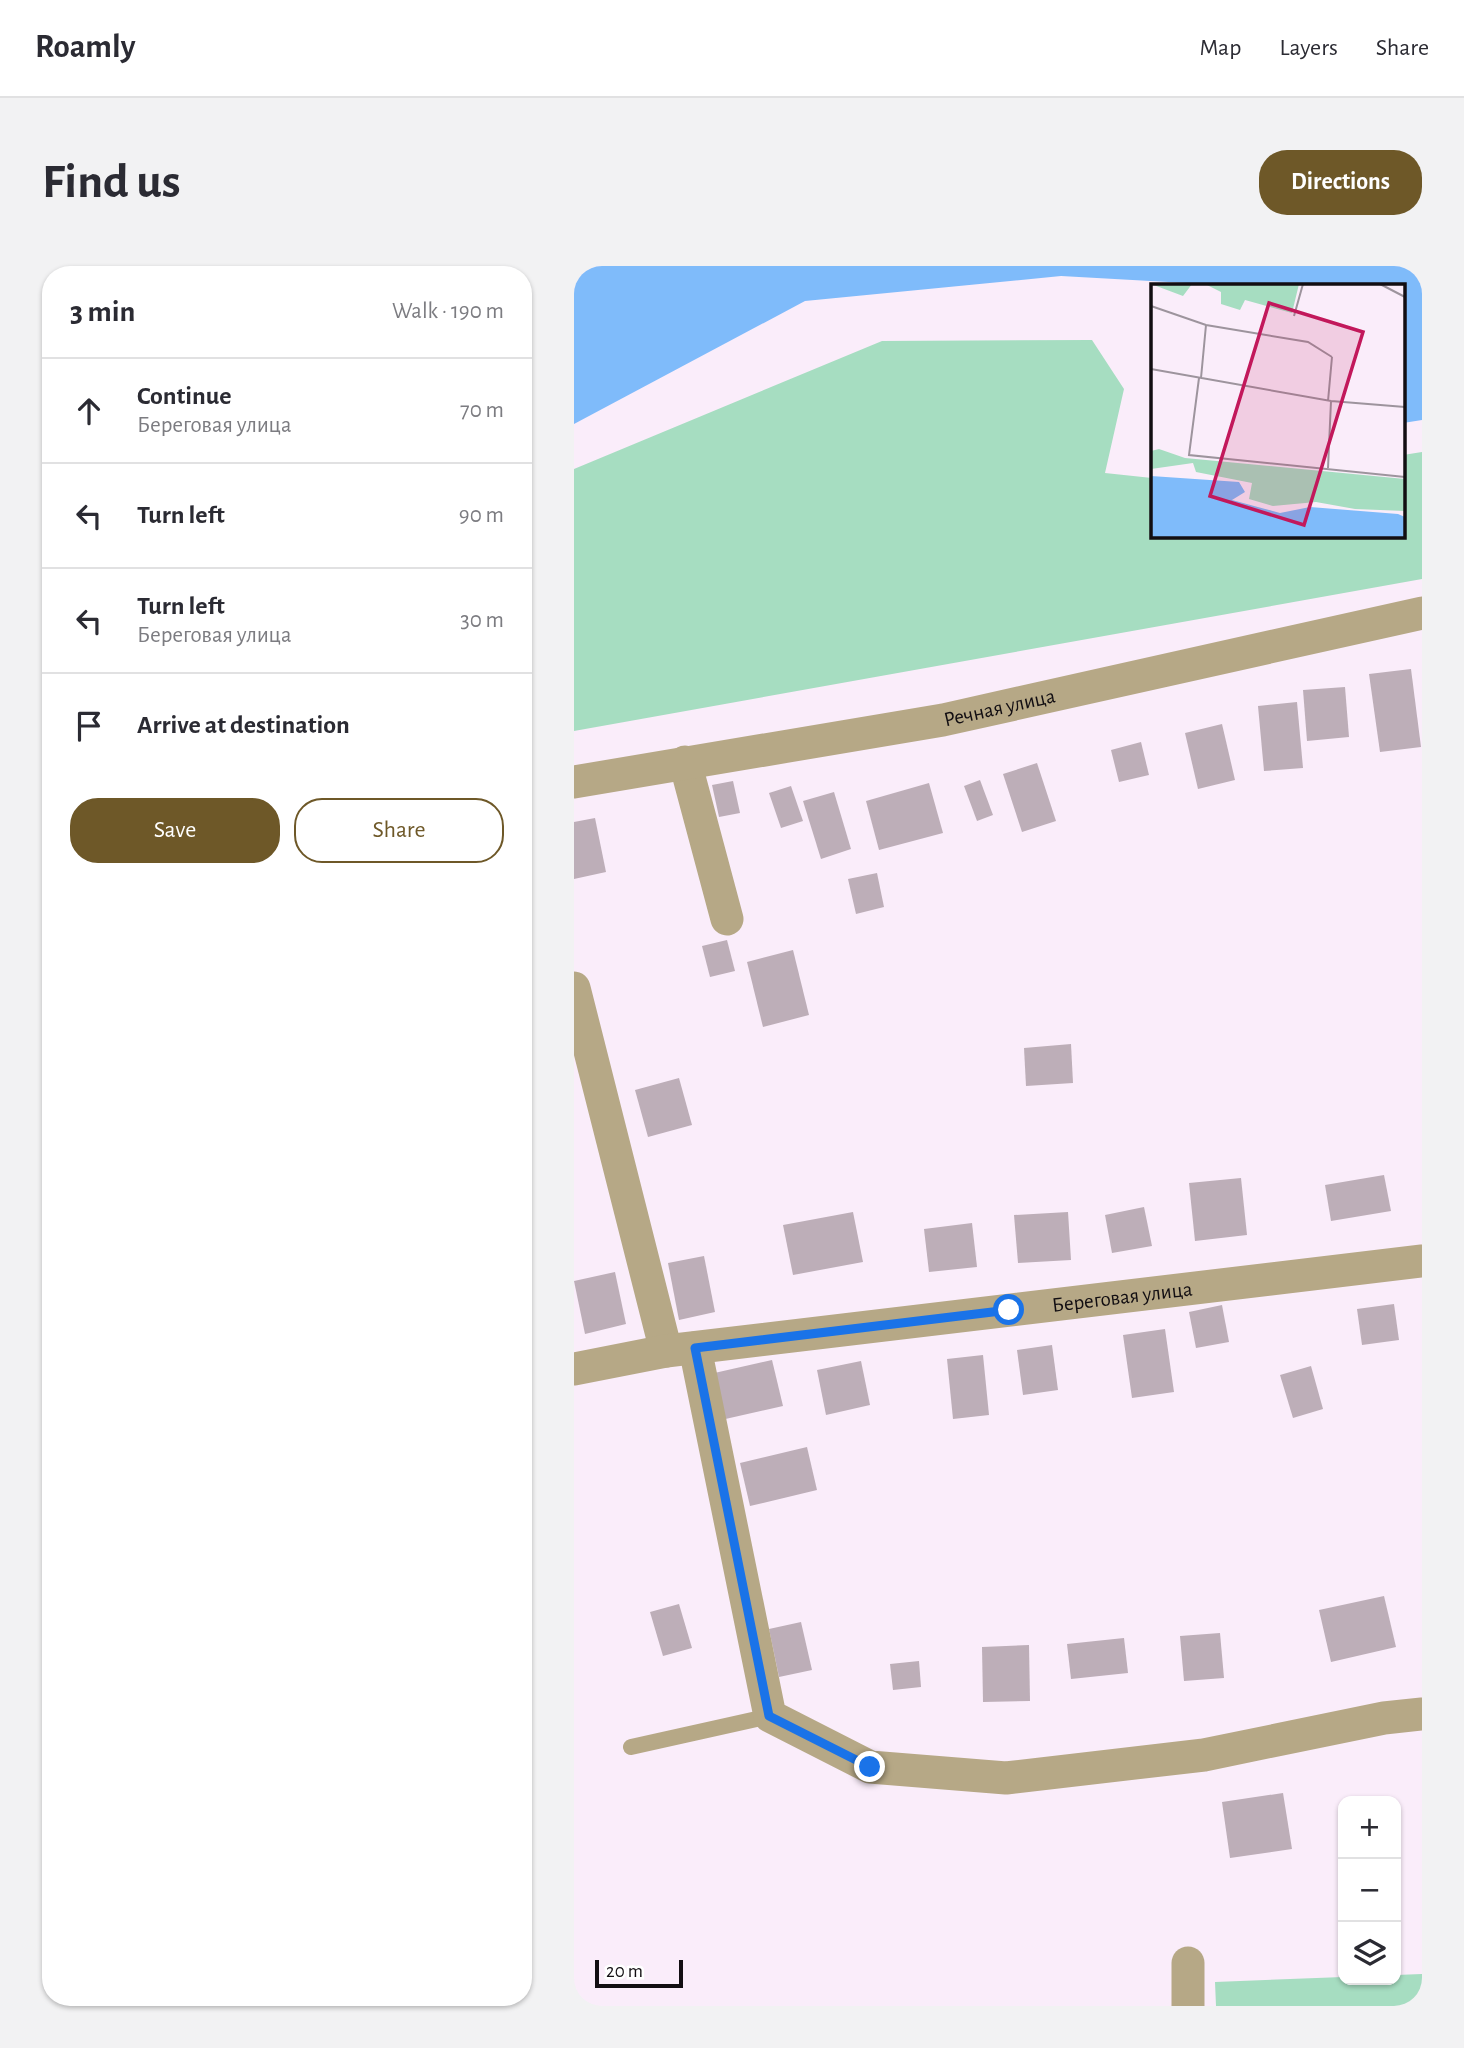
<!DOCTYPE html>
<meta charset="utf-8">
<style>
body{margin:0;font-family:"Alegreya Sans",sans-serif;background:#f2f2f3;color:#2b2b33}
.controls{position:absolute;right:21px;bottom:21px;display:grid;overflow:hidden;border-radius:14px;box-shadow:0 2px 5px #0004}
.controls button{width:63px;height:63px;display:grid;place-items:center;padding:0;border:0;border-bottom:2px solid #e1e1e2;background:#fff;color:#2b2b33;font:35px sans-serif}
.scale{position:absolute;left:21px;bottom:18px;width:88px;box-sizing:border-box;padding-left:7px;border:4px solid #120e12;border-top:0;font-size:19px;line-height:24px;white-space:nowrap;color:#120e12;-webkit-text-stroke:5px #fff;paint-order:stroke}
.stop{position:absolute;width:21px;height:21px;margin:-16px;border:5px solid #1a73e8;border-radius:50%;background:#fff}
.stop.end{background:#1a73e8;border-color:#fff;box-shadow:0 2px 7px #0008}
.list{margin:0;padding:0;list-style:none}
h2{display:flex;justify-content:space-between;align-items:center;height:91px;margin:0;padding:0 28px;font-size:30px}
h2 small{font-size:23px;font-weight:400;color:#7c7c81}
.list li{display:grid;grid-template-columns:46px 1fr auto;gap:21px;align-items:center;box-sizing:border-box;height:105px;padding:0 28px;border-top:2px solid #e1e1e2}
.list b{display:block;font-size:26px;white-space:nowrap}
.list p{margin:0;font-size:23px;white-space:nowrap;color:#7c7c81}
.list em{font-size:23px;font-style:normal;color:#7c7c81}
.actions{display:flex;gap:14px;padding:21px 28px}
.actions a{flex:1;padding:16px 0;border:2px solid #6e5828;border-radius:28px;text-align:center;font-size:24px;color:#6e5828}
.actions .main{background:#6e5828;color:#fff}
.icon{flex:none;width:38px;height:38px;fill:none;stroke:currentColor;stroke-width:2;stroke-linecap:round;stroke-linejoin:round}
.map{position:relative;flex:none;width:848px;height:1740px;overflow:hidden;border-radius:28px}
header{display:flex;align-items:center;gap:42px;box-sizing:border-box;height:98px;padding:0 35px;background:#fff;border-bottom:2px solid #e1e1e2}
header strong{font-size:33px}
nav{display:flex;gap:38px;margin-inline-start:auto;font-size:24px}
.intro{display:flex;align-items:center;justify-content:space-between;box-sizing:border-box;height:168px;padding:0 42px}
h1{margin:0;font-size:49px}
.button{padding:18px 32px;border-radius:28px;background:#6e5828;color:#fff;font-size:24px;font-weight:700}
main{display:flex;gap:42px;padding:0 42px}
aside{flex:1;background:#fff;border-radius:28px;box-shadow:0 2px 5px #0004}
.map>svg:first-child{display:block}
</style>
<header>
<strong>Roamly</strong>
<nav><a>Map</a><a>Layers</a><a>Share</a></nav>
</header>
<div class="intro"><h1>Find us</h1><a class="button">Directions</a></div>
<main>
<aside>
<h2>3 min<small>Walk · 190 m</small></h2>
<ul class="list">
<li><svg class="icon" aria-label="ahead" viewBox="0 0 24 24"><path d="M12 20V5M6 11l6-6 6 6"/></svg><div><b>Continue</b><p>Береговая улица</p></div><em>70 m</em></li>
<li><svg class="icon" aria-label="left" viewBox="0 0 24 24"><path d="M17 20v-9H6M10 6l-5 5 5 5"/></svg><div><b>Turn left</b></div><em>90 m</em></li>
<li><svg class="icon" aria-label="left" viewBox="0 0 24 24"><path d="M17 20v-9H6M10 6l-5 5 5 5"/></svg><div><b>Turn left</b><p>Береговая улица</p></div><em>30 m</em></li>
<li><svg class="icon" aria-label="arrive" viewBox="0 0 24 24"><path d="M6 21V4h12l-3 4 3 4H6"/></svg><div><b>Arrive at destination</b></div></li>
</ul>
<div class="actions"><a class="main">Save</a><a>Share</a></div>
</aside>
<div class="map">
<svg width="848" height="1740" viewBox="0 0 848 1740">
<rect width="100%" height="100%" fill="#faedfa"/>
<g fill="#a6ddc1">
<polygon points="518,74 550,123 531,207 578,212 578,270 829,270 829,189 848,186 848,313 0,465 0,203 308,75"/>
<polygon points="848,1708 848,1740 642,1740 641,1716 769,1711 769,1714 822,1714 822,1709"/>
</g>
<polygon fill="#7fbbfa" points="0,0 848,0 848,154 829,157 829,19 648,19 487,10 231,35 0,158"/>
<g fill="#bdaeb8">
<polygon points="837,403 847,481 806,486 795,408"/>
<polygon points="771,421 775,471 733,475 729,424"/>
<polygon points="723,436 729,502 690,505 684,440"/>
<polygon points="648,458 661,514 624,523 611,467"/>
<polygon points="567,476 575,509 545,516 537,484"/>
<polygon points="463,497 482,555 448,566 429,508"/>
<polygon points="406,514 419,549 403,555 390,520"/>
<polygon points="159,515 166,547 145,551 138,519"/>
<polygon points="355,517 369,567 305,584 292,535"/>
<polygon points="217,520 229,555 207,562 195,527"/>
<polygon points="260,526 277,583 247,593 229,535"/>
<polygon points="21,552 32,606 0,613 0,556"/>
<polygon points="303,607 310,641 282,648 274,613"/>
<polygon points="153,674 161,705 136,711 128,680"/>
<polygon points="219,684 235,749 189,761 173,696"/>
<polygon points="497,778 499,817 452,820 450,782"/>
<polygon points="105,812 118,859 74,871 61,824"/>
<polygon points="810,909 817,945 757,955 751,919"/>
<polygon points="667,912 673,969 621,975 615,917"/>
<polygon points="570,941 578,980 538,987 531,949"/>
<polygon points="279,946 289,996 219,1009 209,959"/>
<polygon points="494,946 497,994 444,997 440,949"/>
<polygon points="398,957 403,1001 355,1006 350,963"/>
<polygon points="130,990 141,1046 105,1054 94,997"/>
<polygon points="41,1006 52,1058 11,1068 0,1015"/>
<polygon points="820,1038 825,1074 788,1079 783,1043"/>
<polygon points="648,1039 655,1076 622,1082 615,1046"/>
<polygon points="591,1063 600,1126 558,1132 549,1069"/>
<polygon points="478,1079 484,1124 449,1129 443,1084"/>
<polygon points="409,1089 415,1149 379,1153 373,1093"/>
<polygon points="198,1094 209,1140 147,1154 136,1108"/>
<polygon points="287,1095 296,1139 252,1149 243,1104"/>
<polygon points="737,1100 749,1143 719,1152 706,1109"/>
<polygon points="233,1181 243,1224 176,1240 166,1197"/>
<polygon points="810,1330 822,1381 757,1396 745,1344"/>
<polygon points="105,1338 118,1382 89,1390 76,1346"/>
<polygon points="227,1356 238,1404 205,1411 195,1363"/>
<polygon points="646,1367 650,1412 610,1415 606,1370"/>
<polygon points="550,1372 554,1407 497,1413 493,1378"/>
<polygon points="455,1379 456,1435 409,1436 408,1381"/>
<polygon points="345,1395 347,1421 319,1424 316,1398"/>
<polygon points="709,1527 718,1583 656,1592 648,1536"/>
</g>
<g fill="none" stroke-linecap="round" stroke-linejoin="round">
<polyline stroke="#b6a886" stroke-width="16" points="57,1481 196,1450"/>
<g stroke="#b6a886" stroke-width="33">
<polyline points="111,496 153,653"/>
<path id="s1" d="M 0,516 L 369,454 L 848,347"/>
<polyline points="0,722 92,1085"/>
<polyline points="121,1082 196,1450 296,1501 432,1512 630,1489 810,1452 848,1448"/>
<path id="s2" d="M 0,1103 L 92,1085 L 848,995"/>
<polyline points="614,1740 614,1697"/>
</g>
</g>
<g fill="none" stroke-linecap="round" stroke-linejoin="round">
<polyline stroke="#1a73e8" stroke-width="9" points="296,1501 195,1450 121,1082 435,1044"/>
</g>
<g text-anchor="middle" stroke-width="6" stroke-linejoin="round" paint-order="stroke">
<g font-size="21" fill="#120e12" stroke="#fff">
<text dy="7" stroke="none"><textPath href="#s1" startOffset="432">Речная улица</textPath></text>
<text dy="7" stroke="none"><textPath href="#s2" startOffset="553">Береговая улица</textPath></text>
</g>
</g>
<g transform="translate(577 18)">
<rect width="254" height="254" fill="#faedfa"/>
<path d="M 0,0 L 41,0 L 32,12 ZM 54,0 L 148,0 L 141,29 L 94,16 L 89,26 L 70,20 L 70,8 ZM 8,165 L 34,174 L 254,195 L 254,227 L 204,225 L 165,218 L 122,222 L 98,215 L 101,199 L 45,188 L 42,179 L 0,185 L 0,167 Z" fill="#a6ddc1"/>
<path d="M 0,192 L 88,198 L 94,208 L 81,216 L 129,229 L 159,223 L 247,230 L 254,233 L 254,254 L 0,254 Z" fill="#7fbbfa"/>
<path fill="none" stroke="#9d949d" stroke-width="2" d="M 229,0 L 254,13M 0,22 L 55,41 L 157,58 L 181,73M 143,32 L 152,0M 0,85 L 180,117 L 254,123M 48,94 L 38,171 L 254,193M 50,94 L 55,41M 177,117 L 181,73M 177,184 L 180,117"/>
<path fill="#c2185b" fill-opacity="0.15" stroke="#c2185b" stroke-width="3.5" d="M 118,19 L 212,48 L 153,241 L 59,212 Z"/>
<rect width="254" height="254" fill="none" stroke="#120e12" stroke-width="3.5"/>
</g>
</svg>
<div class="controls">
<button>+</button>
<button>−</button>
<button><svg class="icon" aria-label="layers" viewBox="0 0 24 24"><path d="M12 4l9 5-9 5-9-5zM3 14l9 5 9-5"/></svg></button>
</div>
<div class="scale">20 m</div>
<div class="stop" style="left:435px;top:1044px"></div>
<div class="stop end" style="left:296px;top:1501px"></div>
</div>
</main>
